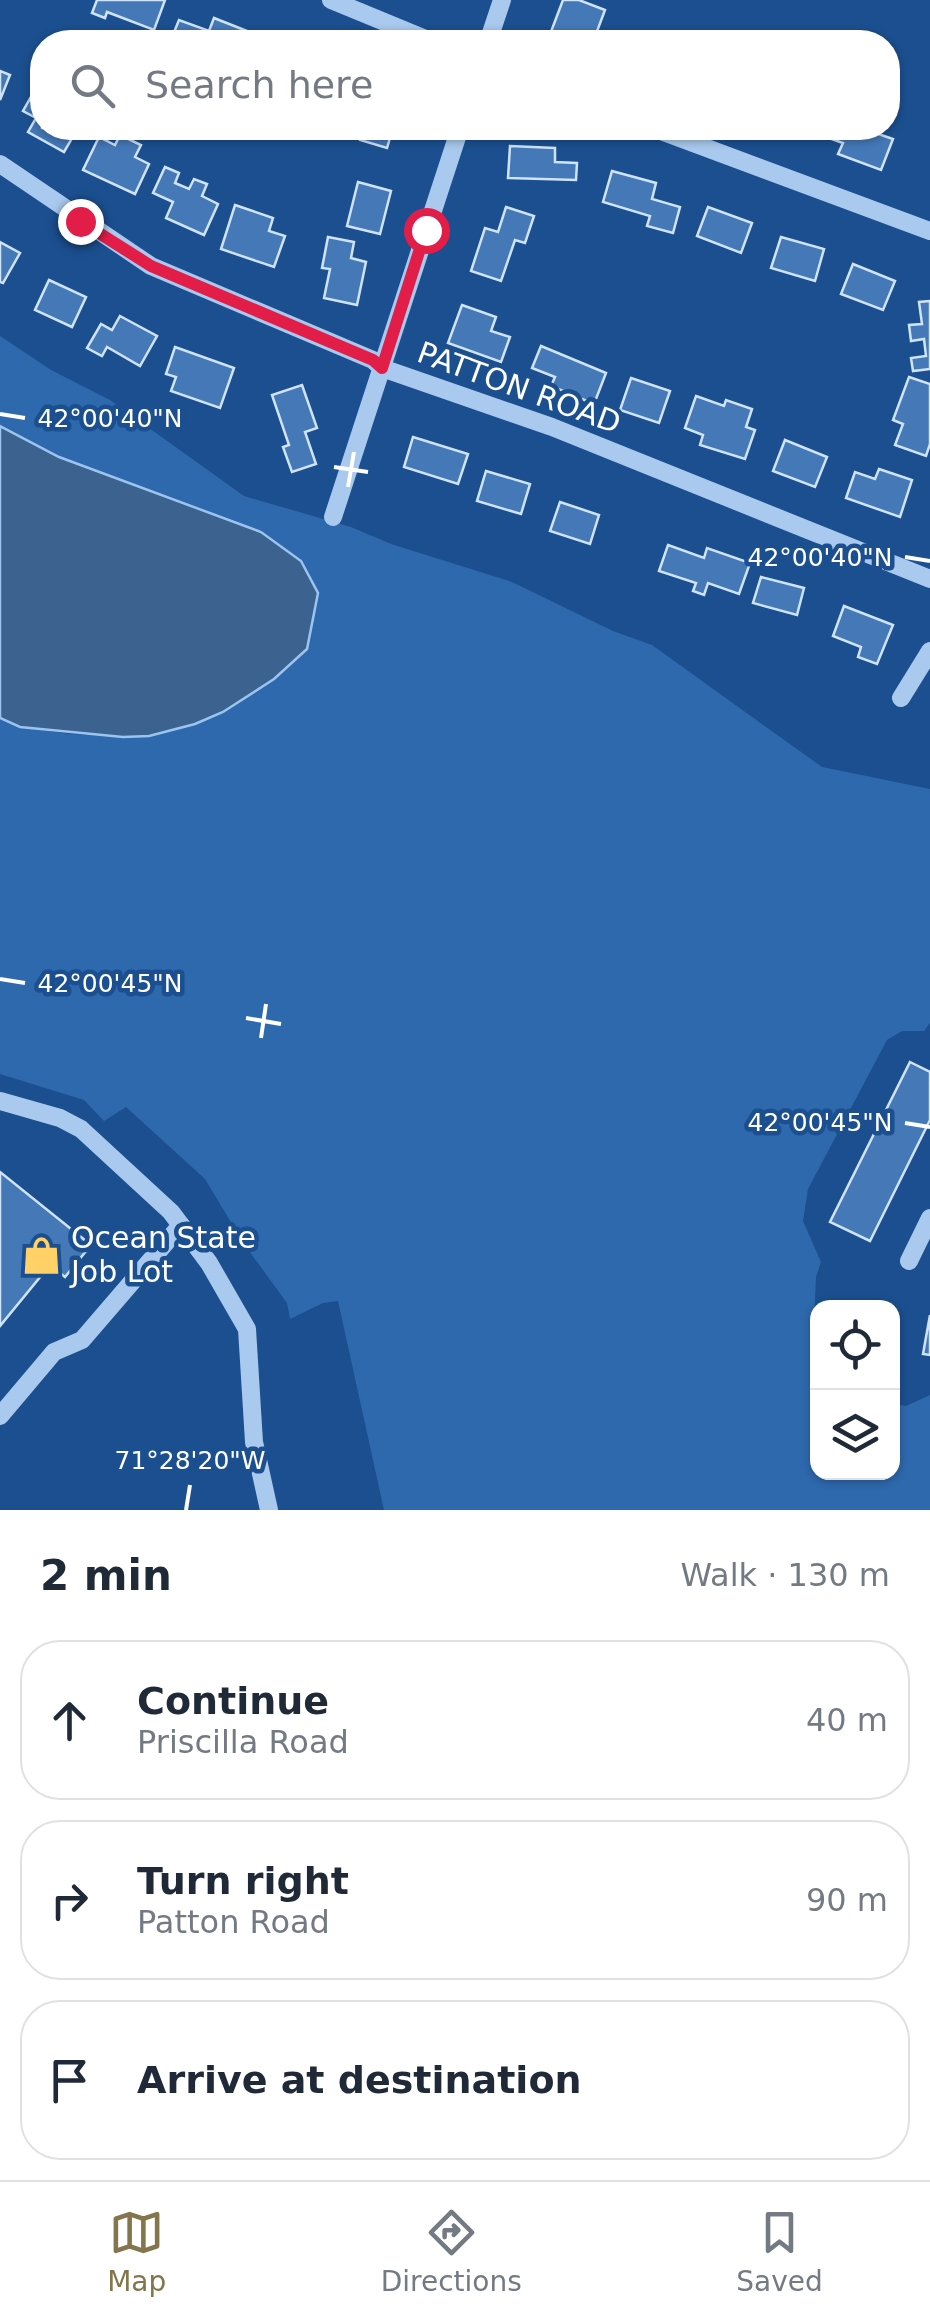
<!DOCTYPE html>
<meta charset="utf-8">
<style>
body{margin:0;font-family:"DejaVu Sans",sans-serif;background:#f6f6f7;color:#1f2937}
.controls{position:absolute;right:30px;bottom:30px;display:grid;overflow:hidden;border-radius:20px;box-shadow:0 2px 8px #0004}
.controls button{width:90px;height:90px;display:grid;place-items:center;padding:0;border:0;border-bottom:2px solid #e0e1e3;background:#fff;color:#1f2937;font:50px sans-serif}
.stop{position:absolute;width:30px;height:30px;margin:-22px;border:8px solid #e11d48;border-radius:50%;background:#fff}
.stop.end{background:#e11d48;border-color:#fff;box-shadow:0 2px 10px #0008}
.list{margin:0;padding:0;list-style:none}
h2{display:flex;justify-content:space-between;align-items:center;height:130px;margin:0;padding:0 40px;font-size:42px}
h2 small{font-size:32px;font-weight:400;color:#747a83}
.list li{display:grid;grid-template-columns:65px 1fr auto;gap:30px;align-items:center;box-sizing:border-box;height:160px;margin:0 20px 20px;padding:0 20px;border:2px solid #e0e1e3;border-radius:40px}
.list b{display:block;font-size:38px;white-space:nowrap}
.list p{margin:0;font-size:32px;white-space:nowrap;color:#747a83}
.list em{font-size:32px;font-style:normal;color:#747a83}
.icon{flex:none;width:55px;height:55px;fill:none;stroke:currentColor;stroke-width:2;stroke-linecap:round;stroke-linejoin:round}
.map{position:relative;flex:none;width:930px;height:1510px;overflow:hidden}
.search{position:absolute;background:#fff;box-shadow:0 2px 8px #0004;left:30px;right:30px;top:30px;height:110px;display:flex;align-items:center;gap:25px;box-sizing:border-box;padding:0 35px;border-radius:40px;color:#747a83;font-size:38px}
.sheet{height:670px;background:#fff}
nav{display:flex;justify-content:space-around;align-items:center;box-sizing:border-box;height:140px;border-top:2px solid #e0e1e3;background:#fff;font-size:28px;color:#747a83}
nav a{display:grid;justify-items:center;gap:5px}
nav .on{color:#84754c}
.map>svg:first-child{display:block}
</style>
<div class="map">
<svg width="930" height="1510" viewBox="0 0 930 1510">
<rect width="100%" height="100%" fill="#1b4f8f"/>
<path fill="#2e69ad" d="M 0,336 L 51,370 L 110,400 L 244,496 L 351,527 L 391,544 L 512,582 L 613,631 L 652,645 L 822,767 L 930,789 L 930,1023 L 924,1031 L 902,1031 L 887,1040 L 808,1189 L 803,1221 L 821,1262 L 816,1277 L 812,1366 L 817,1371 L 818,1472 L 892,1472 L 893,1404 L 906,1406 L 930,1395 L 930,1510 L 384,1510 L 338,1301 L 323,1303 L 290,1319 L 287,1303 L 244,1244 L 205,1179 L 126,1107 L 104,1121 L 84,1100 L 0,1074 L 0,718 C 49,740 144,740 195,724 L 59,457 L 0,426 Z"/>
<polygon fill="#3c6290" stroke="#9cc4f0" stroke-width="2.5" points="0,426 59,457 261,532 301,561 318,593 307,649 274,679 223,712 195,724 149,736 123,737 20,727 0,718"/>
<g fill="#4478b7" stroke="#cfe3fa" stroke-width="2.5">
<polygon points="97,0 165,0 154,30 107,12 105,18 92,13"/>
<polygon points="563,0 579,0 605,10 593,42 563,42 549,37"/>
<polygon points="214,18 252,33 248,42 170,42 179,20 209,31"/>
<polygon points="0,71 10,75 0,100"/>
<polygon points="36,88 42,92 42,128 78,128 64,152 28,132 36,118 23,111"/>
<polygon points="363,128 393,128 387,148 360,140"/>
<polygon points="766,128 791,128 788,135"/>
<polygon points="827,128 861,128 893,139 881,170 838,154 843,143 823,136"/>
<polygon points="120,135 141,145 135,157 149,164 135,194 83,170 99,137 115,145"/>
<polygon points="510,146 555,148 555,162 577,163 576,180 508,178"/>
<polygon points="165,167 179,173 175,183 189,189 194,179 207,184 202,196 218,204 204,235 166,218 173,202 153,193"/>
<polygon points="612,171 656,183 652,199 680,207 673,233 647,226 650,216 603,202"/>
<polygon points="358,182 391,191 380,234 347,226"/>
<polygon points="235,205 273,218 269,231 285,236 274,267 221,249"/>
<polygon points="506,207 534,216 525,243 515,240 501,281 471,271 485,228 498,232"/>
<polygon points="708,207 752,223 741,253 697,236"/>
<polygon points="328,237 354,242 351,258 366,262 357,305 324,298 330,269 322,268"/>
<polygon points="781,237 824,249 815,281 771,268"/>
<polygon points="0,242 20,253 3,283 0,282"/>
<polygon points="853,264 895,281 883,310 841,294"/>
<polygon points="49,280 86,297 72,327 35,310"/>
<polygon points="930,301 930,369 913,371 911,358 926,356 924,339 911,341 909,325 922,324 919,302"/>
<polygon points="462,305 496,317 491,331 510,337 501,362 448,343"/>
<polygon points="120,316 157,336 140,366 107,347 102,356 87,348 101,324 112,330"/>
<polygon points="541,346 606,373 594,404 551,386 555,377 532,368"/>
<polygon points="175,347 234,368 220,408 171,391 176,377 166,374"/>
<polygon points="909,377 930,384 930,444 926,456 895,445 903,424 893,420"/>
<polygon points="631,378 670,391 659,423 620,410"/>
<polygon points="302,385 317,428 305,432 316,464 292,472 283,447 289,445 272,395"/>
<polygon points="696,396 724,406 726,400 752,409 746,427 755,430 745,459 700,445 703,435 685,428"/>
<polygon points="413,437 468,454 458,484 404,467"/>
<polygon points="785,440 827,457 815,487 773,471"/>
<polygon points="879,469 912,480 900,517 846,498 855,472 875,479"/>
<polygon points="486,471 530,484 521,514 477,501"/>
<polygon points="560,502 599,515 590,544 550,531"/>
<polygon points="668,545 704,558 707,548 750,563 739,594 708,583 704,595 693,591 696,583 659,571"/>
<polygon points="761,577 804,588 797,615 753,603"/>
<polygon points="844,606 893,625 877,664 858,657 861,647 833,636"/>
<polygon points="910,1062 930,1072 930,1120 870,1241 830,1222"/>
<polygon points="0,1172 91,1245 65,1277 50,1265 0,1326"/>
<polygon points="930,1315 930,1355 923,1354"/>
</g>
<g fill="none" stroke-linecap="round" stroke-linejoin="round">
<g stroke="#a9c9ee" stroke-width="18">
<polyline points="331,0 433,42"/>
<polyline points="488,42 502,0"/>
<polyline points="653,128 930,231"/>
<polyline points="0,164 151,266 373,360 382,368 552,427 930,579"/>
<polyline points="333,517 460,128"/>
<polyline points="901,698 930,651"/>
<polyline points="0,1101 60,1118 81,1129 171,1212 209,1263 247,1329 254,1442 269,1510"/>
<polyline points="909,1261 930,1218"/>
<polyline points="0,1416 54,1352 82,1340 181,1225"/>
</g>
</g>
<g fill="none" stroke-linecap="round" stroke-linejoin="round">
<polyline stroke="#e11d48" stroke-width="12" points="80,221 151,266 373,360 382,368 426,230"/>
</g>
<path fill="none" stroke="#fff" stroke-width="4" d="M 0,414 L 25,418M 334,467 L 368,472M 348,487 L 354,452M 905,557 L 930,561M 0,979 L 25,983M 246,1018 L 281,1024M 261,1038 L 266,1004M 905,1123 L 930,1127M 186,1510 L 190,1485"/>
<defs>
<symbol id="shop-bare" viewBox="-9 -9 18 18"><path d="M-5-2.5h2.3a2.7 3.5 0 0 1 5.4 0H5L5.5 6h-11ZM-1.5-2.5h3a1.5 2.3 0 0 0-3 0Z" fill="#ffd166" stroke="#1b4f8f" stroke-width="2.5" paint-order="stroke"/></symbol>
</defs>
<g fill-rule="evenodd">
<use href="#shop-bare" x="14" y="1228" width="55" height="55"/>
</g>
<g text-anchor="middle" stroke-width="9" stroke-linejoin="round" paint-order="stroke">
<g font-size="30" fill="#fff" stroke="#1b4f8f">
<text transform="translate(519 388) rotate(20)" y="10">PATTON ROAD</text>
</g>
<g font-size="30" fill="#fff" stroke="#1b4f8f" text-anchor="start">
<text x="71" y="1248">Ocean State<tspan x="71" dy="34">Job Lot</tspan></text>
</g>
</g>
<g font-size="25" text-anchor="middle" fill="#fff" stroke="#1b4f8f" stroke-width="9" stroke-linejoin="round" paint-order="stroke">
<text x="110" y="427">42°00'40"N</text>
<text x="820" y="566">42°00'40"N</text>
<text x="110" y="992">42°00'45"N</text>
<text x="820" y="1131">42°00'45"N</text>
<text x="190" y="1469">71°28'20"W</text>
</g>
</svg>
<div class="controls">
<button><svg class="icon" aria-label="locate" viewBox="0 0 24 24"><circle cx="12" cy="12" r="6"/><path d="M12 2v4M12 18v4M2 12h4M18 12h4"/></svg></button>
<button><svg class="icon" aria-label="layers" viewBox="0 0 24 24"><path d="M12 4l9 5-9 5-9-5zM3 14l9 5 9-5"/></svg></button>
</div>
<div class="stop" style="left:426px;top:230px"></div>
<div class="stop end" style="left:80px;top:221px"></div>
<div class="search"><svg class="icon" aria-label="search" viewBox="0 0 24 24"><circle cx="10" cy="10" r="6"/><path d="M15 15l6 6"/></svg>Search here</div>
</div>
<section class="sheet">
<h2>2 min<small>Walk · 130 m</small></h2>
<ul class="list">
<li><svg class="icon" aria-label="ahead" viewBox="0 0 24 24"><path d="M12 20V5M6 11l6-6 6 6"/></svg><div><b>Continue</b><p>Priscilla Road</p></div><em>40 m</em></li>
<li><svg class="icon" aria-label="right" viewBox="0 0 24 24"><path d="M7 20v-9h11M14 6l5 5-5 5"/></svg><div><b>Turn right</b><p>Patton Road</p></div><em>90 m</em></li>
<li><svg class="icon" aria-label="arrive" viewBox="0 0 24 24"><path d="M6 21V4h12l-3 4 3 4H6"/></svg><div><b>Arrive at destination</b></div></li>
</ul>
</section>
<nav>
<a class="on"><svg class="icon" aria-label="map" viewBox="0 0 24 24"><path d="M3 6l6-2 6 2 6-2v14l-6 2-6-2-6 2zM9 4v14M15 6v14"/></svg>Map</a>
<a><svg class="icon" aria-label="directions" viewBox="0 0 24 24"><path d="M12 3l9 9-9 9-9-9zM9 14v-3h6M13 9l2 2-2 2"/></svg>Directions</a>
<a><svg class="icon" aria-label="saved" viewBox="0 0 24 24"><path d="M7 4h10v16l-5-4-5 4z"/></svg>Saved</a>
</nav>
